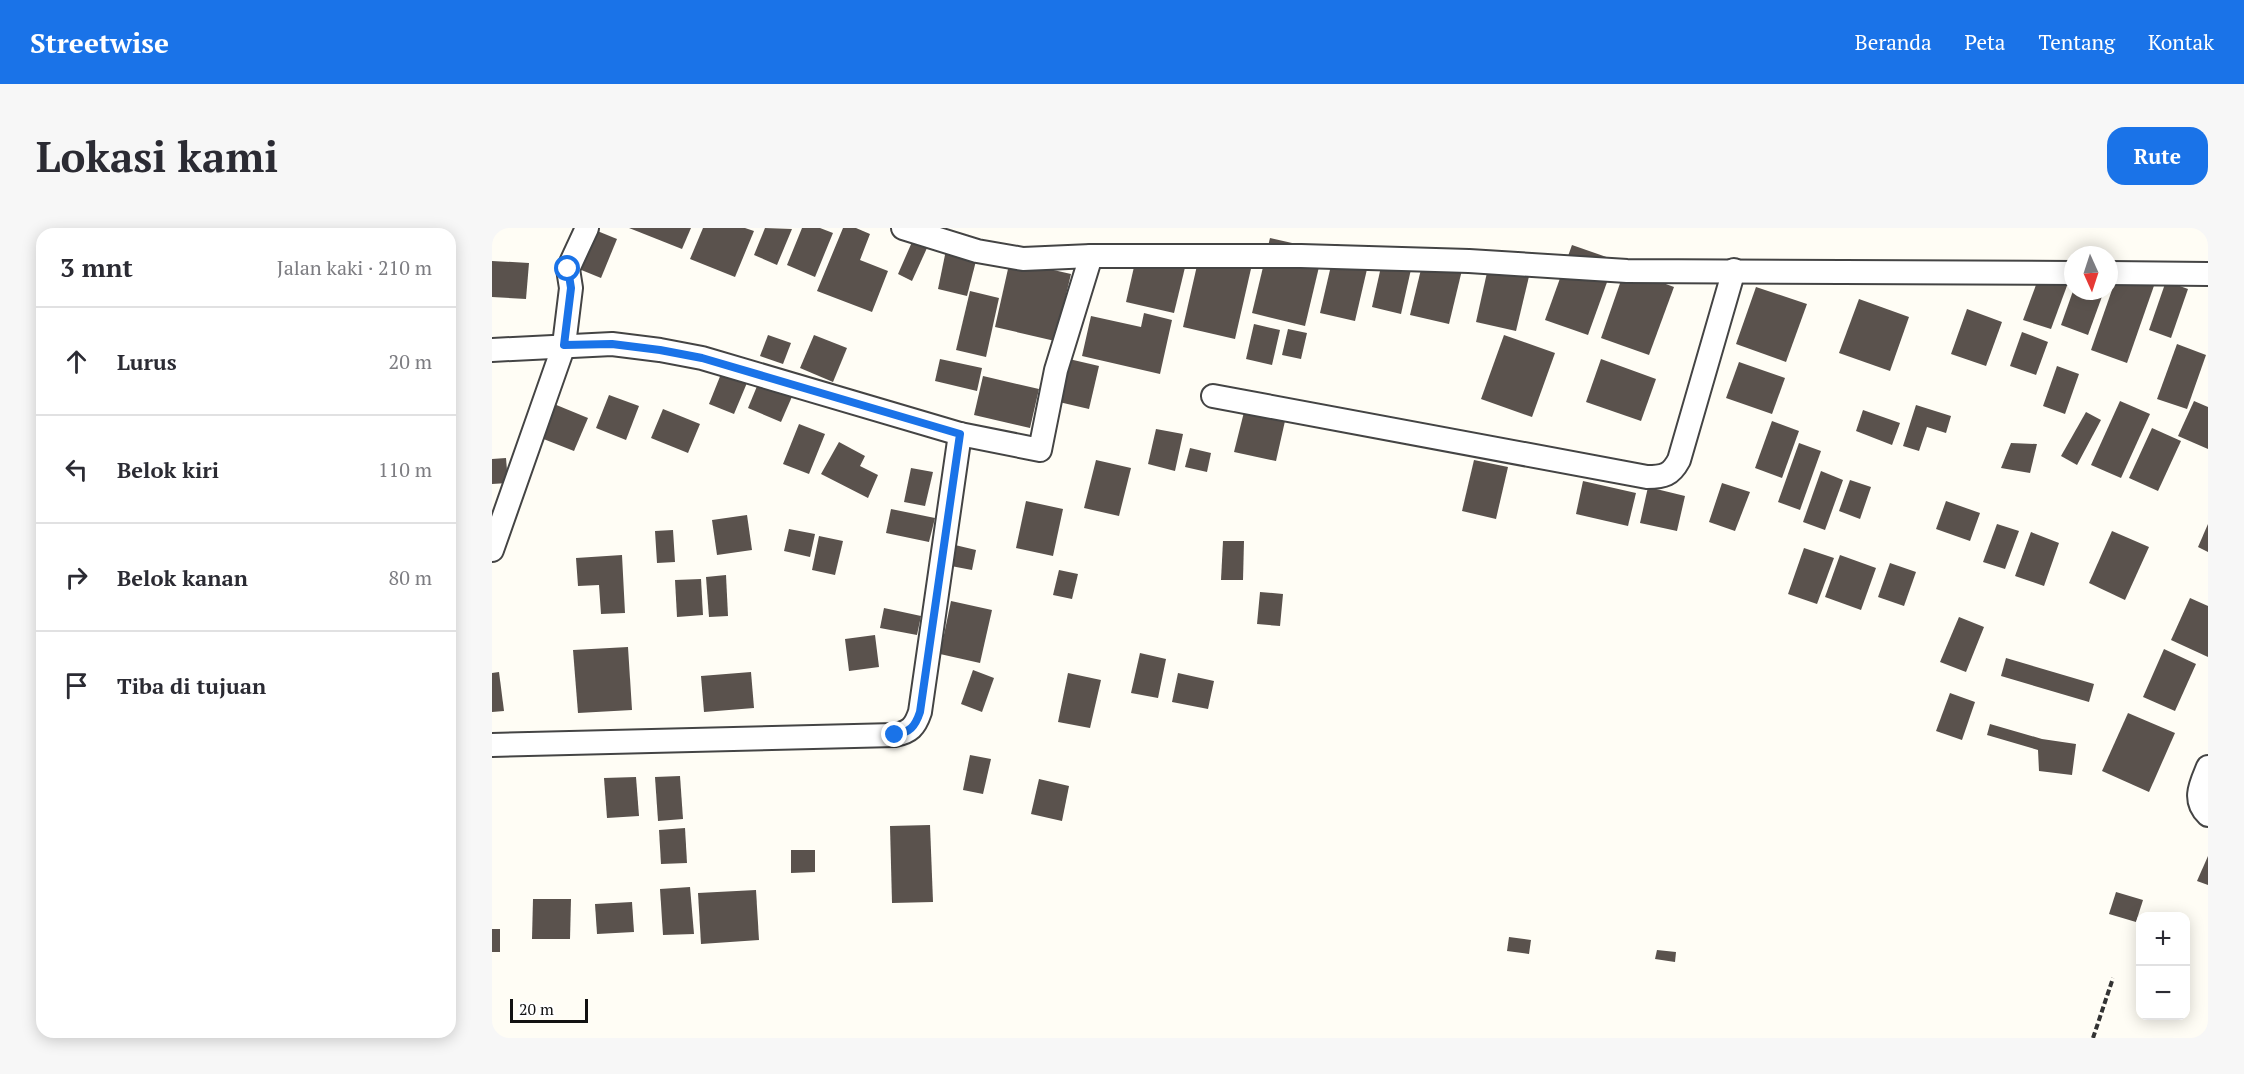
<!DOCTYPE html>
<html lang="id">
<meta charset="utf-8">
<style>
body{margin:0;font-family:"PT Serif",serif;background:#f7f7f7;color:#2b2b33}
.controls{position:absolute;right:18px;bottom:18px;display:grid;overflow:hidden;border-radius:12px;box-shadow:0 3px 15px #0003}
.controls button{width:54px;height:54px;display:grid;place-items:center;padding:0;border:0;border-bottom:2px solid #e1e1e2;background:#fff;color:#2b2b33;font:30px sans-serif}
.compass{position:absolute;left:1572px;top:18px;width:54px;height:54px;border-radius:50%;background:#fff;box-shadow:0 3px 15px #0003;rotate:177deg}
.scale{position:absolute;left:18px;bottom:15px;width:78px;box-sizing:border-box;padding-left:6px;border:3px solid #111;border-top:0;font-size:16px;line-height:21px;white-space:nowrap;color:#111;-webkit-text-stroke:4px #fff;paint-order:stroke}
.stop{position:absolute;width:18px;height:18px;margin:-14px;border:4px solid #1a73e8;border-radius:50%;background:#fff}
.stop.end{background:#1a73e8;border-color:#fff;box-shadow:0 2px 6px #0008}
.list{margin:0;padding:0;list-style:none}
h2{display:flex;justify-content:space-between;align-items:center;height:78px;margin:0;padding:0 24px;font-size:26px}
h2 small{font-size:20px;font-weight:400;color:#7c7c81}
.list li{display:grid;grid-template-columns:39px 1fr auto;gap:18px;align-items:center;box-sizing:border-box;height:108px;padding:0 24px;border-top:2px solid #e1e1e2}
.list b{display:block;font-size:22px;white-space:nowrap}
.list em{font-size:20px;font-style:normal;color:#7c7c81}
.icon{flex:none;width:33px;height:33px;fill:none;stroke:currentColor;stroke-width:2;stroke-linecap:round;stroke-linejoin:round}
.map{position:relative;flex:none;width:1716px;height:810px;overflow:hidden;border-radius:18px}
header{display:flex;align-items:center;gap:36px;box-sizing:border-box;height:84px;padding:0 30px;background:#1a73e8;color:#fff}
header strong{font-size:28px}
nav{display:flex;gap:33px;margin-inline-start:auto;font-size:21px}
.intro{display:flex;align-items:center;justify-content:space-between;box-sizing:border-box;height:144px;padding:0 36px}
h1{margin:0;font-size:42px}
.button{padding:15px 27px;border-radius:18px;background:#1a73e8;color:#fff;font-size:21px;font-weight:700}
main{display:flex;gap:36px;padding:0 36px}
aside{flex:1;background:#fff;border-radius:18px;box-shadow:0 3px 15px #0003}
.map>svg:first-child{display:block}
</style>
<header>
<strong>Streetwise</strong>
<nav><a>Beranda</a><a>Peta</a><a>Tentang</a><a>Kontak</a></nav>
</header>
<div class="intro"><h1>Lokasi kami</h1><a class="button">Rute</a></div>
<main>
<aside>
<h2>3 mnt<small>Jalan kaki · 210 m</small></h2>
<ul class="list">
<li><svg class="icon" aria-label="ahead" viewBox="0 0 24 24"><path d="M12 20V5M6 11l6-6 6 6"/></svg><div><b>Lurus</b></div><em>20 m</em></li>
<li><svg class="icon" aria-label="left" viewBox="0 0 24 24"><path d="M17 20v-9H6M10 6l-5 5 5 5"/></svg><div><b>Belok kiri</b></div><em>110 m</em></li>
<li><svg class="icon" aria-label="right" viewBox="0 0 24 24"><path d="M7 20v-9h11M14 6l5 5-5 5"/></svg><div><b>Belok kanan</b></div><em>80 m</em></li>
<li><svg class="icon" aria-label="arrive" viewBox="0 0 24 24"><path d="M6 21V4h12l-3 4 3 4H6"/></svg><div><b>Tiba di tujuan</b></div></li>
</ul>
</aside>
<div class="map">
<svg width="1716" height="810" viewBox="0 0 1716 810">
<rect width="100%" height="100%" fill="#fffdf5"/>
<g fill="#5a524d">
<polygon points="98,0 125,11 109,50 82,39"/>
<polygon points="137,0 199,0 190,21"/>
<polygon points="211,0 253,0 262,3 243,49 198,31"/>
<polygon points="273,0 300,1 285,37 262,27"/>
<polygon points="310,0 328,0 341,5 323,49 295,37"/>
<polygon points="351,0 364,0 378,6 368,32 396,43 380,84 325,63"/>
<polygon points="778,10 831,22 813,98 760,85"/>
<polygon points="420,14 435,20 420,53 406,46"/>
<polygon points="844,16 879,24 863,93 828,85"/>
<polygon points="647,17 696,27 682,85 634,74"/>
<polygon points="1080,17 1123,32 1096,107 1053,92"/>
<polygon points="709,20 761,32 743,111 691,99"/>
<polygon points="893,21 922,28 909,86 880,79"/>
<polygon points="454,22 485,29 475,68 446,61"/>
<polygon points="998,31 1039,40 1024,103 984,94"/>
<polygon points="518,32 579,46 563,113 503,99"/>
<polygon points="0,33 37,35 34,71 0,69"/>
<polygon points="931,33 970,42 957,96 918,87"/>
<polygon points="1628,39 1664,52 1635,135 1599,122"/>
<polygon points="1133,41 1182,59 1157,127 1109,110"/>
<polygon points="1548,46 1576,55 1559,101 1531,92"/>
<polygon points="1674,53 1696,61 1679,110 1657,102"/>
<polygon points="1264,59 1315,76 1294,134 1244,116"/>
<polygon points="478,63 507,70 494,129 464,122"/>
<polygon points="1581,63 1612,63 1596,107 1569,97"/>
<polygon points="1367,71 1417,89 1398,143 1347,125"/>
<polygon points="1475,81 1510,94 1494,138 1459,126"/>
<polygon points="652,85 680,92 668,146 590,128 599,88 649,99"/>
<polygon points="762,96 788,102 780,137 754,131"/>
<polygon points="796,101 815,105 809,131 790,127"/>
<polygon points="1530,104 1556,114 1544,147 1518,138"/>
<polygon points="276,107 299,115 291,136 268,128"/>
<polygon points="322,107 355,120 341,154 308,140"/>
<polygon points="1012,107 1063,125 1040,189 989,171"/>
<polygon points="1685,116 1714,127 1695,181 1665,171"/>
<polygon points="448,131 490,140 485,163 443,153"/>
<polygon points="577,131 607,138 597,181 567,174"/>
<polygon points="1109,131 1164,151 1149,193 1094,174"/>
<polygon points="1247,134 1293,150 1280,186 1234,170"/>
<polygon points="1565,138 1587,146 1573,186 1551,178"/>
<polygon points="231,141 257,150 242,186 217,176"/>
<polygon points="491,148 547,161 538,200 482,187"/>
<polygon points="268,151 302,164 289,194 256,180"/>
<polygon points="117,167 147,178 134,212 104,200"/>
<polygon points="1628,173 1658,186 1629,250 1599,237"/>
<polygon points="1702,173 1716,179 1716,221 1686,208"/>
<polygon points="62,176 96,190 82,223 49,210"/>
<polygon points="1424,177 1459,188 1454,205 1435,199 1427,223 1411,218"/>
<polygon points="171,181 208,196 196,225 159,210"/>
<polygon points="1371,182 1408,195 1400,217 1364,203"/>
<polygon points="752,184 793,193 784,233 742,224"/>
<polygon points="1594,184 1609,192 1585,237 1569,228"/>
<polygon points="1280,193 1307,203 1290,250 1263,240"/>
<polygon points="307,196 333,206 317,246 291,236"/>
<polygon points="1660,200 1689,213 1666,263 1637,250"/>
<polygon points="664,201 691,206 683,243 656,236"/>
<polygon points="347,214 373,228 368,238 386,247 376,270 329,246"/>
<polygon points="1307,215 1329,223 1308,282 1286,274"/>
<polygon points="1519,215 1545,216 1538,245 1509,240"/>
<polygon points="698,220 719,225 715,244 693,239"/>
<polygon points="14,230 16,255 0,256 0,231"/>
<polygon points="604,232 639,240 627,288 592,280"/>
<polygon points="982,232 1016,239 1004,291 970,283"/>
<polygon points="419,240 441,244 433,278 412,274"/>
<polygon points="1329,243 1351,252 1333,302 1311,294"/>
<polygon points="1358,252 1379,259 1368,291 1347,283"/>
<polygon points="1091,253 1144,265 1136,298 1084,286"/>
<polygon points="1230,255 1258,264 1243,303 1217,294"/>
<polygon points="1156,259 1193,268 1185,303 1148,295"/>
<polygon points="534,273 571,281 561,328 524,320"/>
<polygon points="1454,273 1488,285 1478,313 1444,301"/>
<polygon points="399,281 443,290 437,314 394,305"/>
<polygon points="255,287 260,322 225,327 220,292"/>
<polygon points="1505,296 1527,303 1513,341 1491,334"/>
<polygon points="1716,296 1716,324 1706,319"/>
<polygon points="297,301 323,306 318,329 292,323"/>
<polygon points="181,302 183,334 165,335 163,303"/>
<polygon points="1620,303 1657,319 1633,372 1597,355"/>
<polygon points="1539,304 1567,315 1552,358 1523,348"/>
<polygon points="327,308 351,313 343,347 320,342"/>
<polygon points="731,313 752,313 751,352 729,352"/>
<polygon points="463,317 484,322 480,342 459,338"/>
<polygon points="1312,320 1342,330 1325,376 1296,366"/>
<polygon points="130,327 133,385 109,386 107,357 86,358 84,330"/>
<polygon points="1348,327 1384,340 1369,382 1333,369"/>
<polygon points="1398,335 1424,344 1412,378 1386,369"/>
<polygon points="567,342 586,346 580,371 561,367"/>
<polygon points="234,347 236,388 217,389 214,349"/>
<polygon points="209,351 211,387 185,389 183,352"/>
<polygon points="768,364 791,366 788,398 765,396"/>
<polygon points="1698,370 1716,378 1716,429 1679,412"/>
<polygon points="459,373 500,382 488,435 448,426"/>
<polygon points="392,380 429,388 425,407 388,400"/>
<polygon points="1467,389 1492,399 1474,444 1448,434"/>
<polygon points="383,407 387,439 357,443 353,411"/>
<polygon points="136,419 140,482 86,485 81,422"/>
<polygon points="1672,421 1704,436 1683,483 1651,469"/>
<polygon points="648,425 674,431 666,470 639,465"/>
<polygon points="1514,430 1602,456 1597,474 1509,448"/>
<polygon points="481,442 502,450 490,484 469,476"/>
<polygon points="7,444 12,483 0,484 0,445"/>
<polygon points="259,444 262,480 212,484 209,448"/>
<polygon points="576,445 609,452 598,500 566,494"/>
<polygon points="686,445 722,453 716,481 680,474"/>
<polygon points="1458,465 1483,474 1470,512 1444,503"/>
<polygon points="1636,485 1683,505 1657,564 1610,543"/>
<polygon points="1498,496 1550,511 1584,516 1580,547 1547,543 1546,522 1495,507"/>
<polygon points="478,527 499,531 491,566 471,562"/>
<polygon points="188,548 191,591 166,593 163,549"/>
<polygon points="144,549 147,588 115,590 112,550"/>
<polygon points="547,551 577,558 570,593 539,586"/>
<polygon points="438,597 441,674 400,675 398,598"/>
<polygon points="193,600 195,635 169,636 167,602"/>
<polygon points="299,622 323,622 323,644 299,645"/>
<polygon points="1716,628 1716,657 1705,653"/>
<polygon points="198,659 202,706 171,707 168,661"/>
<polygon points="264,662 267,712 209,716 206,665"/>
<polygon points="1624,664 1651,672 1644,694 1617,686"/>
<polygon points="41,671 79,671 78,711 40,711"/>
<polygon points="140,674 142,704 105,706 103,676"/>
<rect x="0" y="701" width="8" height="23"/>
<polygon points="1017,709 1039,712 1037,726 1015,723"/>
<polygon points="1165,722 1184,724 1183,734 1163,731"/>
</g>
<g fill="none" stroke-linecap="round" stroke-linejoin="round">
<defs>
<g id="street">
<polyline points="411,0 485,23 531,31 599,28 809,28 977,33 1135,43 1581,45"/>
<polyline points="1617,45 1716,46"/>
<polyline points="0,122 120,116 168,122 210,130 468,206 548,222 564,142 599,28"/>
<path d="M 721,168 L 1155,249 C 1172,249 1179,247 1187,232 L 1242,42"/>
<polyline points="0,322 72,117 79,60 76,41 95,0"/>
<path d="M 0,517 L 403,507 C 418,504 423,499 428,484 L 468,206"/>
<path d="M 1716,539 C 1709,556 1700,572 1716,587"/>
</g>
</defs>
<use href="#street" stroke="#444" stroke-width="26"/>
<polyline stroke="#333" stroke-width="4" stroke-dasharray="6 3" stroke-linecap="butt" points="1601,810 1621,750"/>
<use href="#street" stroke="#fff" stroke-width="22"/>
</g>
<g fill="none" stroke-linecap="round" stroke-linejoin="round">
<path stroke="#1a73e8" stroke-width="8" d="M 76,41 L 79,60 L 72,117 L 120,116 L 168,122 L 210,130 L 468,206 L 428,484 C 423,499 418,504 403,507"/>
</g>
</svg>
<div class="controls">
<button>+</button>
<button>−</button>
</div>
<svg class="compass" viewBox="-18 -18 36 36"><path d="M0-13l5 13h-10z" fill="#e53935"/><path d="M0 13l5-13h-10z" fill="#7c7c81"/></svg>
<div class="scale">20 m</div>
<div class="stop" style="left:76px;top:41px"></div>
<div class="stop end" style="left:403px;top:507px"></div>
</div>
</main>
